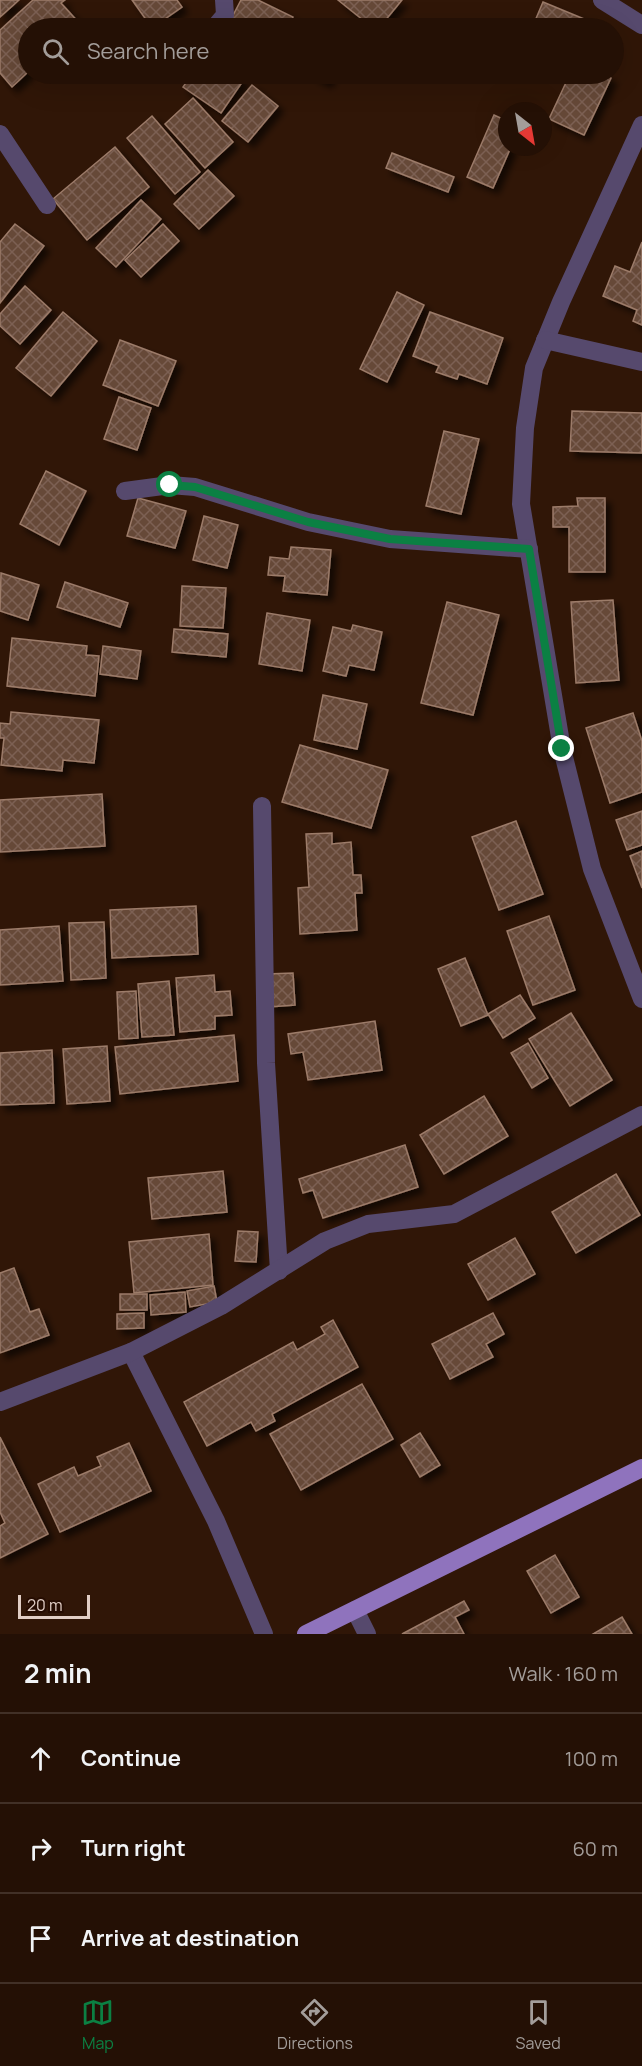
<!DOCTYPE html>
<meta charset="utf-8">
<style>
body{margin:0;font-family:Manrope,sans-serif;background:#2c190f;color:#f1f3f6}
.compass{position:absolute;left:498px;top:102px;width:54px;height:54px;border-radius:50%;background:#241005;box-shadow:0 6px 24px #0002;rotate:149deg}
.scale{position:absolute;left:18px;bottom:15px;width:72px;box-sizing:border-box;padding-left:6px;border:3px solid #e1cec5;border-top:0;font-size:16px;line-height:21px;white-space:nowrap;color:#e1cec5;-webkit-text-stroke:4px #250c01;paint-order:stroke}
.stop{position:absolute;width:18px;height:18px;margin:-14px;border:4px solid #0b8043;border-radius:50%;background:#fff}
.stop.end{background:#0b8043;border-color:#fff;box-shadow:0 2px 6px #0008}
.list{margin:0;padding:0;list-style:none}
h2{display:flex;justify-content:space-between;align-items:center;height:78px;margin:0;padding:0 24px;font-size:26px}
h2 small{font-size:20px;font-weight:400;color:#a39d9a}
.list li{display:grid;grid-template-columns:39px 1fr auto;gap:18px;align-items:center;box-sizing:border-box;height:90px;padding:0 24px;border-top:2px solid #413027}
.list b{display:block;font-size:22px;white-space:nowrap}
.list em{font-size:20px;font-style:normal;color:#a39d9a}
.icon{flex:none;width:33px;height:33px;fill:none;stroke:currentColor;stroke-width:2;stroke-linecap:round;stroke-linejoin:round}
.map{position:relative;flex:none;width:642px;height:1634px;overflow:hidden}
.search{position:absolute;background:#241005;box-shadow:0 6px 24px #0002;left:18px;right:18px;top:18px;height:66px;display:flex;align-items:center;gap:15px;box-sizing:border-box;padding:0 21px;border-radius:33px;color:#a39d9a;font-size:22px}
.sheet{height:348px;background:#241005}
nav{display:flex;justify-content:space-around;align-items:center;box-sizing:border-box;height:84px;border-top:2px solid #413027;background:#241005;font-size:16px;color:#a39d9a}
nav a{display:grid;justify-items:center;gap:3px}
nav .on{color:#0b8043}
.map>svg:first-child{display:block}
</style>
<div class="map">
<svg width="642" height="1634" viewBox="0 0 642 1634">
<defs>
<pattern id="building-cross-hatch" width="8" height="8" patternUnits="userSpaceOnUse" patternTransform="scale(1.5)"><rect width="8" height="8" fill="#664838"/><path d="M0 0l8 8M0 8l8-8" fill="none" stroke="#7c6153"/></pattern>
<filter id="shadow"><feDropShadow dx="5.5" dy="5.5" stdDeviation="3" flood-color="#0009"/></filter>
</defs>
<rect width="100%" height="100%" fill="#301607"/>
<g fill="url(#building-cross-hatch)" stroke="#9c7b69" stroke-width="1.5" filter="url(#shadow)">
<polygon points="0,0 19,0 0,17"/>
<polygon points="33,0 65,0 61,3 81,25 77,28 28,28 28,72 12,87 0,73 0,30"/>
<polygon points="132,0 177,0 182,7 152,28"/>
<polygon points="241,0 258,0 293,17 288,28 235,28 228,25"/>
<polygon points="338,0 402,0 379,28 373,28"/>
<polygon points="543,2 584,19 580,28 532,28"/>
<polygon points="305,21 318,28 301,28"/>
<polygon points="192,74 233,74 243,81 221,113 183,87"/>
<polygon points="311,74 331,74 326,82"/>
<polygon points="570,74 602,74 611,78 584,135 549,119"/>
<polygon points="252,85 278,106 248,142 222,121"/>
<polygon points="193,98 233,142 205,168 165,124"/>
<polygon points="494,115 507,121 507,147 511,147 493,188 467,177"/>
<polygon points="152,116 200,172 175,194 127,138"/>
<polygon points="115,147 149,187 87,240 53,199"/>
<polygon points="392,153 454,177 448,192 386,168"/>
<polygon points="208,170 234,196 199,229 174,204"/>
<polygon points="141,200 161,219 116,267 96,248"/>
<polygon points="15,224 44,246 0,303 0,242"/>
<polygon points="163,224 179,241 141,277 125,260"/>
<polygon points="642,242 642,325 633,321 637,310 603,296 615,266 630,272"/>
<polygon points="25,286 51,310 20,344 0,326 0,314"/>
<polygon points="397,292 424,305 387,382 360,369"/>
<polygon points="63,312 97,341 51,396 16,368"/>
<polygon points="430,312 503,338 487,384 459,374 457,379 436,372 439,366 413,356"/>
<polygon points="120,340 176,361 158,406 103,385"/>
<polygon points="119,397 151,408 137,450 104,439"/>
<polygon points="572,411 642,413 642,453 570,451"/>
<polygon points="444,431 479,439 461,514 426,506"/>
<polygon points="46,471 86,491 59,545 20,524"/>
<polygon points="138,498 186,511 175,548 127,536"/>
<polygon points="577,498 605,498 605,572 569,572 569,527 553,527 553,507 578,506"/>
<polygon points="204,516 238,525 227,568 193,560"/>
<polygon points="291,547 331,550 327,595 283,591 285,576 268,575 270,557 289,559"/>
<polygon points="1,573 39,585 28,620 0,611"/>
<polygon points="65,582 128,603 120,627 57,607"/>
<polygon points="182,586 226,588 223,628 180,626"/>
<polygon points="613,600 619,680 576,683 571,602"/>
<polygon points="447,602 499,615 473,715 421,703"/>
<polygon points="267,613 310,620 302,671 259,664"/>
<polygon points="353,625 382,632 374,670 349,665 346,676 323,671 333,627 351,631"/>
<polygon points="174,629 228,634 226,657 172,652"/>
<polygon points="12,638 87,646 86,655 99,656 95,696 7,686"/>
<polygon points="103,646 141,651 137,679 100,674"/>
<polygon points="323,695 367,704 357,749 314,740"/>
<polygon points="11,712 99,720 94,763 63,760 62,771 1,765 4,738 0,738 0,723 10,724"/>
<polygon points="633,713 642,741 642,792 610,803 586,728"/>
<polygon points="300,745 388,770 371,828 282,802"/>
<polygon points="102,794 105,846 0,852 0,800"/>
<polygon points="642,811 642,845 627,850 616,820"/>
<polygon points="516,821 543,894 499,910 472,837"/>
<polygon points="332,833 332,844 351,842 353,875 361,875 362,893 355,893 357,930 300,934 298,888 309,887 306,834"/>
<polygon points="642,851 642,888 630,856"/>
<polygon points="196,906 198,954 112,958 110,910"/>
<polygon points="549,916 575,990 533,1005 507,931"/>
<polygon points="104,922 106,978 71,980 69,923"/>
<polygon points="59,926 63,981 0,985 0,930"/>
<polygon points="465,958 488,1015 461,1026 438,969"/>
<polygon points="293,973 295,1005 269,1007 267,974"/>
<polygon points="214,975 215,992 230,991 232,1015 215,1016 215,1029 180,1032 176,978"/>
<polygon points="169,981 174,1035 142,1037 138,984"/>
<polygon points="136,991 138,1038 119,1039 117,992"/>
<polygon points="520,995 535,1018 503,1038 488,1014"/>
<polygon points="571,1013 612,1080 570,1106 529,1039"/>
<polygon points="375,1021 382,1070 308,1080 303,1052 291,1054 288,1034"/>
<polygon points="234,1035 238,1081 120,1094 115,1047"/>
<polygon points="528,1043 548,1078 532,1088 511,1053"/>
<polygon points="107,1046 110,1101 67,1104 63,1049"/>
<polygon points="52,1050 54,1103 0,1105 0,1053"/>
<polygon points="484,1096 508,1136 444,1174 420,1135"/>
<polygon points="405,1145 418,1187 323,1218 313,1190 303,1193 299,1179"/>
<polygon points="223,1171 227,1212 152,1219 148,1178"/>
<polygon points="616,1174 640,1215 576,1253 552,1212"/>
<polygon points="238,1231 258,1232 256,1262 235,1261"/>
<polygon points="209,1234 213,1285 134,1293 129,1242"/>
<polygon points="515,1238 535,1274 488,1300 468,1264"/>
<polygon points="14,1268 30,1312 39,1309 49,1335 0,1353 0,1273"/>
<polygon points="214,1286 217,1302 190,1307 187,1291"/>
<polygon points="185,1292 186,1312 151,1315 150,1295"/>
<rect x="120" y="1294" width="27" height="16"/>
<polygon points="144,1313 144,1328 117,1329 117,1314"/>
<polygon points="493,1313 504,1334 486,1344 493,1357 450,1379 432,1344"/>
<polygon points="333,1320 358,1367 272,1414 275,1421 256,1431 251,1422 207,1446 184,1402 293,1342 297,1350 325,1334 321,1327"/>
<polygon points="362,1384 393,1439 301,1490 270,1434"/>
<polygon points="420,1433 440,1465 420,1477 401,1445"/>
<polygon points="0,1437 48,1534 0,1558 0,1526 5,1523 0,1512"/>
<polygon points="129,1443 151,1491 60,1532 38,1484 74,1467 78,1476 101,1466 97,1457"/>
<polygon points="555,1555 579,1597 551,1613 527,1571"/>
<polygon points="464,1601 469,1610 455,1617 464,1634 402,1634"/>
<polygon points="622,1617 632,1634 593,1634"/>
</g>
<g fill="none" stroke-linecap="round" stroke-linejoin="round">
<g stroke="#56496d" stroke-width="18">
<polyline points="602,0 642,25"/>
<polyline points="214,28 225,15 224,0"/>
<polyline points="642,125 561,302 534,368 525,428 521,504 562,749 592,869 642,999"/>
<polyline points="0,134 47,205"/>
<polyline points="545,340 642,362"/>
<polyline points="125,491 170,485 195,487 308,522 390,539 529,549"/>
<polyline points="262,806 266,1063 279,1271"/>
<polyline points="131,1352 216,1521 264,1634"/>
<polyline points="0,1402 131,1352 221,1306 325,1241 368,1224 454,1214 642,1115"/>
<polyline points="355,1610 367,1634"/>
</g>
<polyline stroke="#8f73bd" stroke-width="18" points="306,1634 642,1468"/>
</g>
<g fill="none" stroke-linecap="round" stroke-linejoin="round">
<polyline stroke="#0b8043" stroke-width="8" points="170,485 195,487 308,522 390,539 529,549 562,749"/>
</g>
</svg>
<svg class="compass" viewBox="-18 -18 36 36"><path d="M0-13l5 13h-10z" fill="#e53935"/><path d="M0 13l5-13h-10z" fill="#a39d9a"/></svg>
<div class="scale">20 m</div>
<div class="stop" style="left:170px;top:485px"></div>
<div class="stop end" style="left:562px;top:749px"></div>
<div class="search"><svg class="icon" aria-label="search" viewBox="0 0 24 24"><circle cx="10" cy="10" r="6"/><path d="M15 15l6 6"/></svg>Search here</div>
</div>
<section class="sheet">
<h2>2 min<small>Walk · 160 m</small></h2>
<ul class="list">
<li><svg class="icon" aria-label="ahead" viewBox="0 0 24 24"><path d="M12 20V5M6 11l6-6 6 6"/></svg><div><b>Continue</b></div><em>100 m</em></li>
<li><svg class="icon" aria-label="right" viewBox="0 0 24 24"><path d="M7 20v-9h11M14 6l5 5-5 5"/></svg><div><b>Turn right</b></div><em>60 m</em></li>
<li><svg class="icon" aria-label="arrive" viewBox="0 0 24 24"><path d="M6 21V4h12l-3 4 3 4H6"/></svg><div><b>Arrive at destination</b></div></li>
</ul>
</section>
<nav>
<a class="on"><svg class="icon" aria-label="map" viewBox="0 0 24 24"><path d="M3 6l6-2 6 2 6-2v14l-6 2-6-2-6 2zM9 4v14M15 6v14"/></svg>Map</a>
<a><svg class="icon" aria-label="directions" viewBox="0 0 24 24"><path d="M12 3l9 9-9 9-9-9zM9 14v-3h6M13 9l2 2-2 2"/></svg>Directions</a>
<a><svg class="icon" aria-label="saved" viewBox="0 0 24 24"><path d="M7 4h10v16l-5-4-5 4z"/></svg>Saved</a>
</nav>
